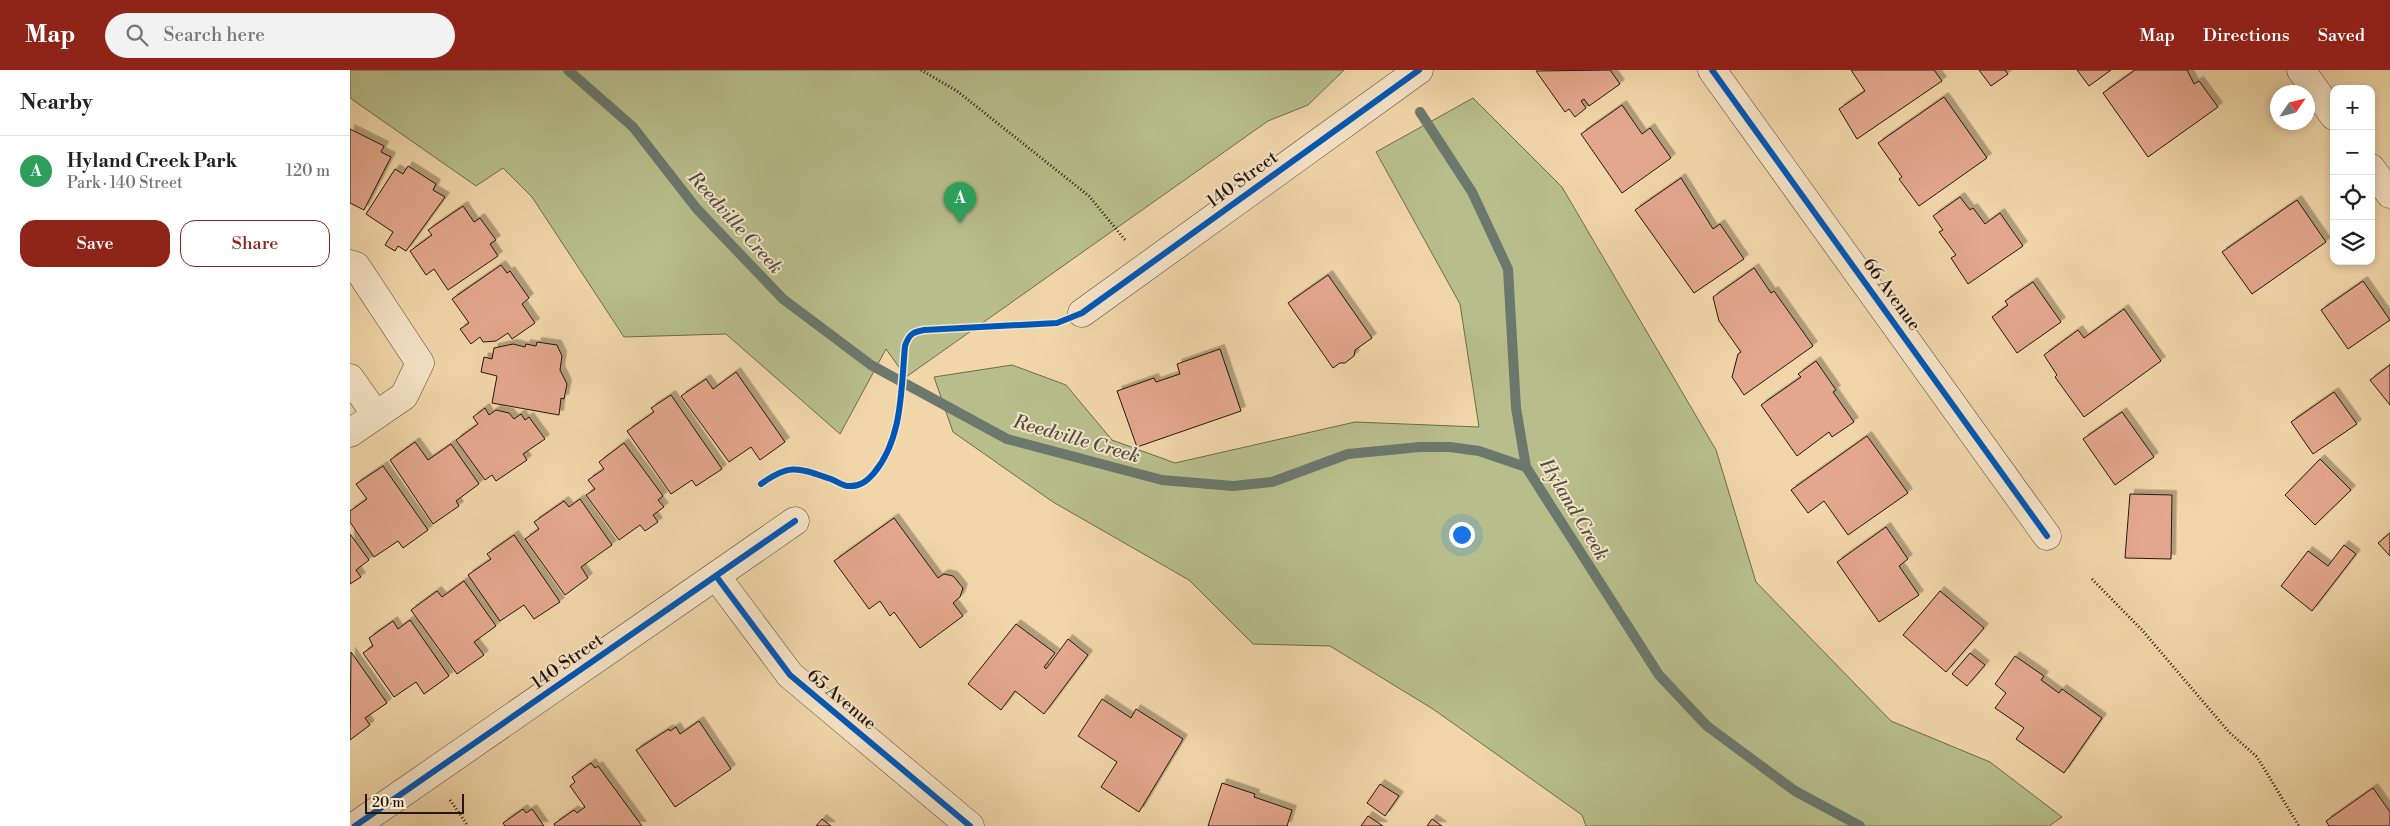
<!DOCTYPE html>
<meta charset="utf-8">
<style>
body{margin:0;font-family:"Libre Bodoni",serif;background:#f2f2f2;color:#202124}
.controls{position:absolute;right:15px;top:15px;display:grid;overflow:hidden;border-radius:10px;box-shadow:0 2px 8px #0003}
.controls button{width:45px;height:45px;display:grid;place-items:center;padding:0;border:0;border-bottom:1px solid #e0e0e0;background:#fff;color:#202124;font:25px sans-serif}
.compass{position:absolute;left:1920px;top:15px;width:45px;height:45px;border-radius:50%;background:#fff;box-shadow:0 2px 8px #0003;rotate:55deg}
.scale{position:absolute;left:15px;bottom:12px;width:99px;box-sizing:border-box;padding-left:5px;border:2px solid #24170e;border-top:0;font-size:14px;line-height:18px;white-space:nowrap;color:#24170e;-webkit-text-stroke:4px #f6e4c7;paint-order:stroke}
.you{position:absolute;left:1111px;top:464px;width:18px;height:18px;margin:-12px;border:4px solid #fff;border-radius:50%;background:#1a73e8;box-shadow:0 0 0 8px #1a73e833}
.badge{display:grid;place-items:center;width:32px;height:32px;border-radius:50%;background:#8f2418;color:#fff;font-size:16px;font-weight:700}
.pin{position:absolute;translate:-50% -41px;filter:drop-shadow(0 1px 2px #0008)}
.pin::after{content:'';position:absolute;top:26px;width:18px;height:15px;background:inherit;clip-path:polygon(0 0,100% 0,50% 100%)}
.list{margin:0;padding:0;list-style:none}
h2{display:flex;justify-content:space-between;align-items:center;height:65px;margin:0;padding:0 20px;font-size:21px}
h2 small{font-size:16px;font-weight:400;color:#757577}
.list li{display:grid;grid-template-columns:32px 1fr auto;gap:15px;align-items:center;box-sizing:border-box;height:70px;padding:0 20px;border-top:1px solid #e0e0e0}
.list b{display:block;font-size:19px;white-space:nowrap}
.list p{margin:0;font-size:16px;white-space:nowrap;color:#757577}
.list em{font-size:16px;font-style:normal;color:#757577}
.actions{display:flex;gap:10px;padding:15px 20px}
.actions a{flex:1;padding:11px 0;border:1px solid #8f2418;border-radius:15px;text-align:center;font-size:18px;color:#8f2418}
.actions .main{background:#8f2418;color:#fff}
.icon{flex:none;width:28px;height:28px;fill:none;stroke:currentColor;stroke-width:2;stroke-linecap:round;stroke-linejoin:round}
.map{position:relative;flex:none;width:2040px;height:756px;overflow:hidden}
header{display:flex;align-items:center;gap:30px;box-sizing:border-box;height:70px;padding:0 25px;background:#8f2418;color:#fff}
header strong{font-size:24px}
nav{display:flex;gap:28px;margin-inline-start:auto;font-size:18px}
.search{width:350px;height:45px;background:#f2f2f2;display:flex;align-items:center;gap:12px;box-sizing:border-box;padding:0 18px;border-radius:28px;color:#757577;font-size:19px}
main{display:flex}
aside{flex:1;background:#fff}
.map>svg:first-child{display:block}
</style>
<header>
<strong>Map</strong>
<div class="search"><svg class="icon" aria-label="search" viewBox="0 0 24 24"><circle cx="10" cy="10" r="6"/><path d="M15 15l6 6"/></svg>Search here</div>
<nav><a>Map</a><a>Directions</a><a>Saved</a></nav>
</header>
<main>
<aside>
<h2>Nearby<small></small></h2>
<ul class="list">
<li><span class="badge" style="background:#2e9e5b">A</span><div><b>Hyland Creek Park</b><p>Park · 140 Street</p></div><em>120 m</em></li>
</ul>
<div class="actions"><a class="main">Save</a><a>Share</a></div>
</aside>
<div class="map">
<svg width="2040" height="756" viewBox="0 0 2040 756">
<defs>
<filter id="shadow"><feDropShadow dx="4.5" dy="-4.5" stdDeviation="0" flood-color="#0004"/></filter>
</defs>
<rect width="100%" height="100%" fill="#f1d6a9"/>
<filter id="stains"><feTurbulence type="fractalNoise" baseFrequency=".004" numOctaves="4"/><feColorMatrix values="0 0 0 0 .2 0 0 0 0 .09 0 0 0 0 .02 0 0 0 .5 -.17"/></filter>
<radialGradient id="worn" r=".72"><stop offset=".6" stop-color="#630" stop-opacity="0"/><stop offset="1" stop-color="#630" stop-opacity=".3"/></radialGradient>
<g fill="#b7be8b" stroke="#6e6a4c">
<polygon points="0,0 994,0 958,35 918,51 556,307 536,279 490,364 376,264 274,267 182,127 153,98 126,116 0,28"/>
<polygon points="1123,28 1212,117 1366,380 1406,512 1541,651 1640,692 1712,747 1699,756 1236,756 1232,745 1083,639 980,576 903,574 839,510 703,432 603,362 584,307 662,295 716,315 762,370 825,393 1005,352 1129,357 1110,234 1026,82"/>
</g>
<g fill="none" stroke-linecap="round" stroke-linejoin="round">
<g stroke="#6b786d" stroke-width="10">
<polyline points="218,0 283,57 347,139 433,229 521,295 657,369 812,410 883,416 922,412 998,384 1070,377 1100,377 1129,381 1176,397"/>
<polyline points="1070,42 1122,122 1158,199 1166,338 1176,397 1309,605 1357,656 1445,721 1510,756"/>
</g>
</g>
<g fill="#e3a78d" stroke="#24170e" filter="url(#shadow)">
<polygon points="1260,0 1270,14 1239,36 1234,29 1231,31 1236,38 1225,47 1219,39 1215,42 1186,1"/>
<polygon points="1501,0 1584,0 1592,11 1507,69 1489,39 1515,21"/>
<polygon points="1629,0 1655,0 1658,4 1641,16"/>
<polygon points="1727,0 1761,0 1739,16"/>
<polygon points="1785,0 1837,0 1844,14 1849,11 1868,37 1798,87 1753,23"/>
<polygon points="1594,27 1637,88 1569,136 1549,109 1552,107 1528,73"/>
<polygon points="1272,35 1292,64 1300,58 1321,88 1272,123 1231,64"/>
<polygon points="0,59 34,76 31,82 41,87 14,140 0,133"/>
<polygon points="58,96 86,114 83,120 95,127 56,181 48,176 45,181 35,175 43,162 16,144 45,99 53,104"/>
<polygon points="1331,108 1363,159 1370,154 1394,189 1344,223 1285,140"/>
<polygon points="1610,127 1620,140 1623,138 1635,154 1650,143 1673,176 1618,214 1601,188 1606,185 1589,162 1593,160 1583,146"/>
<polygon points="1947,130 1976,172 1902,224 1872,182"/>
<polygon points="113,136 124,152 130,148 146,170 140,174 148,186 98,220 84,199 76,205 60,181 82,165 78,160"/>
<polygon points="151,195 157,203 160,201 179,228 172,234 185,253 162,269 158,263 146,271 133,272 130,267 121,274 110,259 119,253 102,229"/>
<polygon points="1404,198 1421,223 1424,221 1463,276 1394,325 1382,307 1388,284 1391,282 1369,251 1363,227"/>
<polygon points="978,205 1022,268 1005,280 1004,286 995,293 990,293 983,298 938,233"/>
<polygon points="2013,211 2040,250 1998,279 1971,240"/>
<polygon points="1683,212 1711,252 1667,283 1642,247 1658,235 1655,231"/>
<polygon points="1774,239 1811,291 1734,347 1705,307 1707,305 1694,285 1728,260 1734,268"/>
<polygon points="187,272 207,275 212,286 210,300 217,314 214,329 211,328 209,345 142,333 147,306 131,302 134,287 142,289 144,278 163,274 175,277 176,274 186,276"/>
<polygon points="870,279 891,341 787,377 767,321 804,308 806,312 830,304 827,294"/>
<polygon points="1466,291 1486,320 1483,322 1504,352 1482,367 1479,362 1447,386 1411,335 1451,307 1448,304"/>
<polygon points="2040,295 2040,335 2020,310"/>
<polygon points="386,302 435,372 410,390 401,377 379,392 331,326 356,309 363,319"/>
<polygon points="1984,322 2007,354 1963,384 1941,352"/>
<polygon points="321,325 372,399 346,416 342,410 321,424 277,361 304,342 301,338"/>
<polygon points="135,338 139,345 146,340 159,343 164,349 171,344 175,350 179,347 195,369 173,384 177,390 146,411 142,405 135,410 106,370 128,354 123,347"/>
<polygon points="1772,342 1804,387 1765,415 1733,369"/>
<polygon points="1517,366 1558,423 1498,465 1474,431 1458,443 1441,420"/>
<polygon points="65,372 78,390 101,374 129,414 106,431 109,436 83,454 40,390"/>
<polygon points="274,373 313,426 308,430 314,437 303,445 308,452 295,461 290,455 269,470 236,425 245,419 238,410 254,399 249,392"/>
<polygon points="1970,389 2001,420 1965,455 1935,425"/>
<polygon points="33,396 78,460 53,478 48,471 24,487 0,452 0,441 17,429 6,414"/>
<polygon points="1780,424 1822,425 1821,489 1775,488"/>
<polygon points="230,429 262,475 231,497 238,508 215,525 175,469 189,459 184,452 214,431 219,437"/>
<polygon points="544,448 588,508 594,504 603,506 613,518 610,527 603,533 613,546 570,578 544,542 540,546 530,531 519,539 484,491"/>
<polygon points="1536,457 1558,489 1549,496 1569,525 1529,552 1487,492"/>
<polygon points="2040,463 2040,486 2028,473"/>
<polygon points="0,464 19,490 6,500 11,507 0,514"/>
<polygon points="164,465 210,532 184,549 174,535 150,551 118,505 141,489 137,484"/>
<polygon points="1994,475 2006,484 1962,541 1931,516 1958,481 1978,496"/>
<polygon points="114,511 146,556 124,572 134,585 107,604 61,540 87,521 92,527"/>
<polygon points="1590,521 1634,558 1596,602 1553,565"/>
<polygon points="60,550 99,606 74,624 66,612 44,627 13,583 23,576 19,568 43,551 48,559"/>
<polygon points="666,554 705,583 694,597 696,599 718,569 738,585 694,644 665,621 651,640 618,614"/>
<polygon points="1,582 37,633 15,648 20,655 0,670"/>
<polygon points="1620,583 1635,595 1617,616 1602,604"/>
<polygon points="1665,586 1694,606 1691,610 1709,623 1712,619 1752,648 1714,703 1666,669 1674,658 1645,638 1656,623 1645,614"/>
<polygon points="752,629 781,648 786,639 833,669 789,742 751,717 767,692 728,666"/>
<polygon points="349,651 381,699 325,737 286,680 319,659 320,661 326,657 330,664"/>
<polygon points="241,693 245,698 248,696 292,756 205,756 204,754 224,740 227,743 235,737 220,716 225,712 222,707"/>
<polygon points="872,713 905,724 904,727 942,740 937,756 858,756"/>
<polygon points="1030,714 1049,726 1035,746 1017,733"/>
<polygon points="2023,718 2040,742 2040,756 1979,756 1976,751"/>
<polygon points="173,739 176,743 182,739 194,756 155,756 153,753"/>
<polygon points="1018,746 1033,756 1011,756"/>
<polygon points="472,749 481,756 466,756"/>
<polygon points="1082,749 1092,756 1077,756"/>
</g>
<g fill="none" stroke-linecap="round" stroke-linejoin="round">
<defs>
<g id="minor">
<polyline points="1362,0 1697,466"/>
<polyline points="1951,0 1984,46"/>
<polyline points="2021,98 2040,124"/>
<polyline points="0,194 6,196 70,293 54,326 0,363"/>
<polyline points="732,243 1069,0"/>
<polyline points="0,308 26,345"/>
<polyline points="366,506 440,605 620,756"/>
<polyline points="5,756 445,451"/>
</g>
</defs>
<use href="#minor" stroke="#574735" stroke-width="29"/>
<g stroke="#24170e" stroke-width="3" stroke-dasharray="1 2.5" stroke-linecap="butt">
<polyline points="571,0 607,21 739,126 776,171"/>
<polyline points="1742,509 1792,560 1879,662 1907,687 1949,756"/>
<polyline points="100,730 118,756"/>
</g>
<use href="#minor" stroke="#f6e4c7" stroke-width="28"/>
<defs>
<g id="cycleway">
<polyline points="1362,0 1697,466"/>
<path d="M 411,414 C 440,393 448,398 481,409 C 486,411 493,416 498,416 C 510,417 517,411 524,403 C 553,368 551,318 555,276 C 559,264 563,262 574,260 L 707,253 L 732,243 L 1069,0"/>
<polyline points="366,506 440,605 620,756"/>
<polyline points="5,756 445,451"/>
</g>
</defs>
<use href="#cycleway" stroke="#f6e4c7" stroke-width="9"/>
<use href="#cycleway" stroke="#0057b8" stroke-width="6"/>
</g>
<g text-anchor="middle" stroke-width="4" stroke-linejoin="round" paint-order="stroke">
<g font-size="18" fill="#24170e" stroke="#f6e4c7">
<text transform="translate(892 109) rotate(-36)" y="6">140 Street</text>
<text transform="translate(1542 224) rotate(54)" y="6">66 Avenue</text>
<text transform="translate(217 591) rotate(-35)" y="6">140 Street</text>
<text transform="translate(492 629) rotate(40)" y="6">65 Avenue</text>
</g>
<g font-size="19" font-style="italic" fill="#4e5045" stroke="#f6e4c7">
<text transform="translate(386 152) rotate(48)" y="7">Reedville Creek</text>
<text transform="translate(727 368) rotate(16)" y="7">Reedville Creek</text>
<text transform="translate(1225 439) rotate(59)" y="7">Hyland Creek</text>
</g>
</g>
<rect width="100%" height="100%" filter="url(#stains)"/>
<rect width="100%" height="100%" fill="url(#worn)"/>
</svg>
<div class="controls">
<button>+</button>
<button>−</button>
<button><svg class="icon" aria-label="locate" viewBox="0 0 24 24"><circle cx="12" cy="12" r="6"/><path d="M12 2v4M12 18v4M2 12h4M18 12h4"/></svg></button>
<button><svg class="icon" aria-label="layers" viewBox="0 0 24 24"><path d="M12 4l9 5-9 5-9-5zM3 14l9 5 9-5"/></svg></button>
</div>
<svg class="compass" viewBox="-18 -18 36 36"><path d="M0-13l5 13h-10z" fill="#e53935"/><path d="M0 13l5-13h-10z" fill="#757577"/></svg>
<div class="scale">20 m</div>
<div class="you"></div>
<div class="pin badge" style="left:610px;top:153px;background:#2e9e5b">A</div>
</div>
</main>
